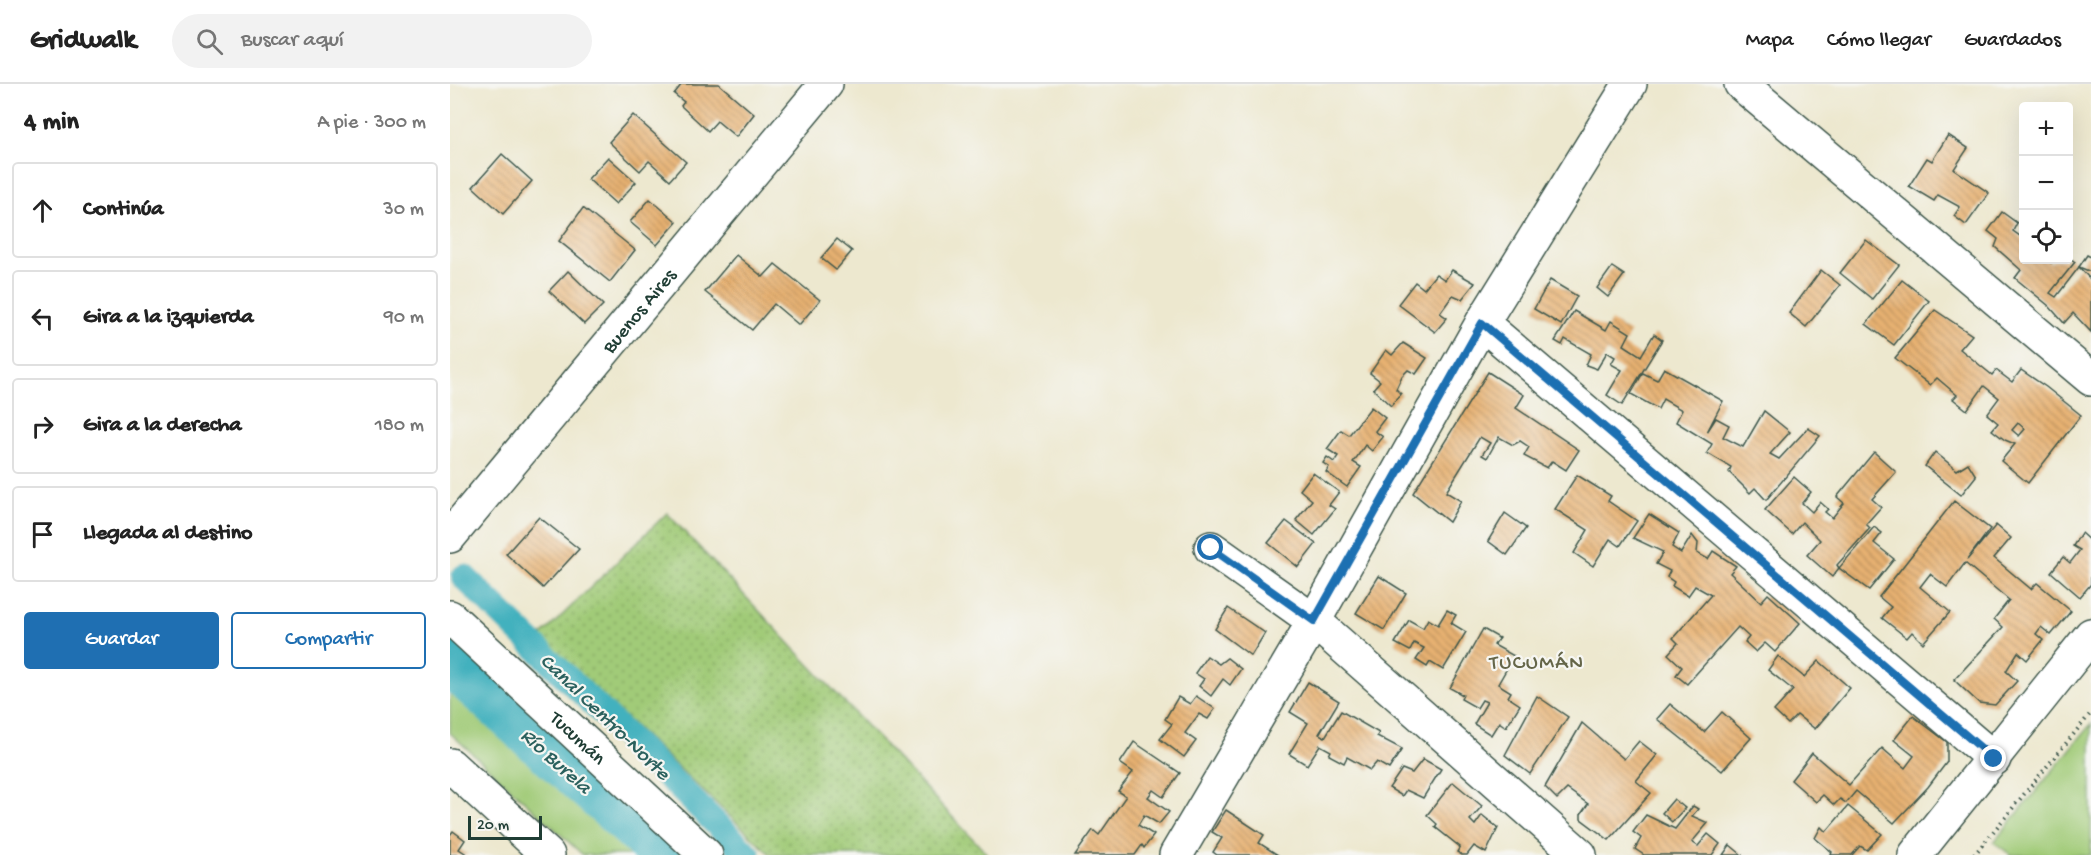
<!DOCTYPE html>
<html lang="es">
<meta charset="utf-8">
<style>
body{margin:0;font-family:"Gochi Hand",sans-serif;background:#f2f2f2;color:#222}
.controls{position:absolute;right:18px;top:18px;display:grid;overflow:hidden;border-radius:6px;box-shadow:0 6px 24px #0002}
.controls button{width:54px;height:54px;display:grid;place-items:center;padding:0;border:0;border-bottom:2px solid #e0e0e0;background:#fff;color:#222;font:30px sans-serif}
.scale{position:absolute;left:18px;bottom:15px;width:74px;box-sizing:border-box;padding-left:6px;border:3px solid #1f3d34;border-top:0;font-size:16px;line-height:21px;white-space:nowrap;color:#1f3d34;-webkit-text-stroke:4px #f6f6f2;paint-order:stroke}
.stop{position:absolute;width:18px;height:18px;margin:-14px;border:4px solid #1f6fb2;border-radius:50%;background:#fff}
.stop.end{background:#1f6fb2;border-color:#fff;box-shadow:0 2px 6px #0008}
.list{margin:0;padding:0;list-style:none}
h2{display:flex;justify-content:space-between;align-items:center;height:78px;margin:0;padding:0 24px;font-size:26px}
h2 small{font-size:20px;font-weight:400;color:#767676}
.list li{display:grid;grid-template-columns:39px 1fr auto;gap:18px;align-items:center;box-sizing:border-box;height:96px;margin:0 12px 12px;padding:0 12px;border:2px solid #e0e0e0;border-radius:6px}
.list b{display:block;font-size:22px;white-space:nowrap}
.list em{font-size:20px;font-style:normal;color:#767676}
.actions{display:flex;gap:12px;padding:18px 24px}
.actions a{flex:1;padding:14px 0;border:2px solid #1f6fb2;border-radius:6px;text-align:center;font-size:21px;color:#1f6fb2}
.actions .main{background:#1f6fb2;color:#fff}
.icon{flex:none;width:33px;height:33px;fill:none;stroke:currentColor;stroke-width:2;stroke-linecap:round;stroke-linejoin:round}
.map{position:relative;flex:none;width:1641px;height:771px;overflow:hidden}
header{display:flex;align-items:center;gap:36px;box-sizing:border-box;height:84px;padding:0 30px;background:#fff;border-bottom:2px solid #e0e0e0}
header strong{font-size:28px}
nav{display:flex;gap:33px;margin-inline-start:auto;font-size:21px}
.search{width:420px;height:54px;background:#f2f2f2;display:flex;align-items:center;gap:15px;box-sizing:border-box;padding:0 21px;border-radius:33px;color:#767676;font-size:22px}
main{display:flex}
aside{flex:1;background:#fff}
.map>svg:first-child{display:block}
</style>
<header>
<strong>Gridwalk</strong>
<div class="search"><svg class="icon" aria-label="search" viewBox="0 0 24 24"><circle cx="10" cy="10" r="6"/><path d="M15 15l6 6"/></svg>Buscar aquí</div>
<nav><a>Mapa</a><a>Cómo llegar</a><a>Guardados</a></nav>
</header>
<main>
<aside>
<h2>4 min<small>A pie · 300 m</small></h2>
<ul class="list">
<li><svg class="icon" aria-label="ahead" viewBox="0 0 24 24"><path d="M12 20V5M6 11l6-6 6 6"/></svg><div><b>Continúa</b></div><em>30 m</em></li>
<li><svg class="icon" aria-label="left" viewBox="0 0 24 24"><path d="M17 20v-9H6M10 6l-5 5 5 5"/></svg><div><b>Gira a la izquierda</b></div><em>90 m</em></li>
<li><svg class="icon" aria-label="right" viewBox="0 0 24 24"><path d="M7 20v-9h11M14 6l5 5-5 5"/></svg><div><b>Gira a la derecha</b></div><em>180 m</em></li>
<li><svg class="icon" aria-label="arrive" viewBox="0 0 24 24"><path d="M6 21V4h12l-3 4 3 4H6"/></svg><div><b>Llegada al destino</b></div></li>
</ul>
<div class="actions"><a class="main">Guardar</a><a>Compartir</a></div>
</aside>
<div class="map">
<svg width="1641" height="771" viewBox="0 0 1641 771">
<defs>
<pattern id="grass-dots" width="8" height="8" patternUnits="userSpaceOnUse" patternTransform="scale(1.5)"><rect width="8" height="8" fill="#a1cb78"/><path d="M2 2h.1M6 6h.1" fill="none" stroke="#83a663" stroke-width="1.8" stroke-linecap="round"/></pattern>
<pattern id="building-back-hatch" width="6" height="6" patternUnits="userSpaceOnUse" patternTransform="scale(1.5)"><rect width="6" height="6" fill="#e7b171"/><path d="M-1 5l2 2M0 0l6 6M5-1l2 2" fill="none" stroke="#bb915e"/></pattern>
</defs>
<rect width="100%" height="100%" fill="#f6f6f2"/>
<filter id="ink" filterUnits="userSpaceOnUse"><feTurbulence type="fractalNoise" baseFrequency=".0167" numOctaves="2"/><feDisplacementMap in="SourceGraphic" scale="12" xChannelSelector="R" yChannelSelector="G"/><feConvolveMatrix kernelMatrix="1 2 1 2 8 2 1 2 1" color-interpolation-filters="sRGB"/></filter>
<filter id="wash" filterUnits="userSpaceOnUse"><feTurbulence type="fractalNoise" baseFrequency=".008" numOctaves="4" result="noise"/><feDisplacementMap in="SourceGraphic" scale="24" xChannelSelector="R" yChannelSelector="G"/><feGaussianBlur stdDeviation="1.35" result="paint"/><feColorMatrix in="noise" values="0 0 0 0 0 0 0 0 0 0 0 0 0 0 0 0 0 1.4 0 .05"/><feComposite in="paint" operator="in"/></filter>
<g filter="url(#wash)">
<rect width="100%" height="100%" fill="#ede8cf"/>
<polygon fill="url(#grass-dots)" stroke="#608456" stroke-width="1.5" points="217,429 538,771 321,771 90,553"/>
<g fill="#a1cb78" stroke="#608456" stroke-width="1.5">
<polygon points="0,601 194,771 133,771 0,649"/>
<polygon points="1641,640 1641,771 1561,771 1544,758"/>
</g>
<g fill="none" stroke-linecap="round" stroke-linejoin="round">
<polyline stroke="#42b1be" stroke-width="26" points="14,493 298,771"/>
<polyline stroke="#42b1be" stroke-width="45" points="0,580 213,771"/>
</g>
<g id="blocks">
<g fill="url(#building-back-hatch)" fill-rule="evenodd">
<polygon points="232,0 269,0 304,30 286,53 267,37 258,47 231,22 234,18 224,10"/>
<polygon points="183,31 236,78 220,96 199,77 190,87 159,58"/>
<polygon points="1498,51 1518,64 1504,85 1539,109 1516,141 1504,132 1510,123 1488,111 1484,117 1459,102 1477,74 1482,77"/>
<polygon points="52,70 82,97 53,130 23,103"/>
<polygon points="158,73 186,98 166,120 138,95"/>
<polygon points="200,115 227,138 207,161 180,138"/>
<polygon points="133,124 185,166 160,198 109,157"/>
<polygon points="1552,128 1567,139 1563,147 1574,155 1574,176 1597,176 1601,179 1604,176 1618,176 1618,172 1625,178 1600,209 1606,213 1629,183 1641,196 1641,248 1623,229 1614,239 1599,222 1565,194 1571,186 1545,163 1548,155 1538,147"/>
<polygon points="387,155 402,167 386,186 371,174"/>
<polygon points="1416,156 1449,181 1422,215 1390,189"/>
<polygon points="286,171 313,193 325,180 370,216 349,241 324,220 302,246 255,208"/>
<polygon points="1637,171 1641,173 1641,188 1629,183"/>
<polygon points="1162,183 1174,191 1158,213 1147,204"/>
<polygon points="1002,186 1025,199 1012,215 1003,211 990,229 997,234 985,248 948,220 965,198 974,205 986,190 995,196"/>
<polygon points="1371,186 1390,201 1356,243 1339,229"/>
<polygon points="118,187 153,221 134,240 99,207"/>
<polygon points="1100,196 1127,212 1111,241 1084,225"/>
<polygon points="1452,196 1479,217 1444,261 1416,240"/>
<path d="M 1485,226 L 1522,251 L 1510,265 L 1542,291 L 1546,286 L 1562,298 L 1571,286 L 1596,303 L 1631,331 L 1578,399 L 1551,377 L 1565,360 L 1555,356 L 1542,346 L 1548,339 L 1537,330 L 1549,314 L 1534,302 L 1517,326 L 1503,315 L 1507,311 L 1487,294 L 1480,301 L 1445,274 ZM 1568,339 L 1575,345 L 1569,352 L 1562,346 Z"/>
<polygon points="1124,227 1156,246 1161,237 1180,249 1174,261 1191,272 1204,250 1212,256 1172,321 1157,311 1172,286 1161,280 1165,273 1157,268 1147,285 1136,281 1141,270 1115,255 1112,261 1105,257"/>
<polygon points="953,259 977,274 966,290 958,286 952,292 946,305 951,310 941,322 923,305 930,297 920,289 936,266 942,271"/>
<polygon points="1214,284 1273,317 1257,348 1266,334 1279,341 1273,353 1293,363 1314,327 1340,348 1320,370 1329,375 1358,344 1370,352 1316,416 1305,404 1300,409 1279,388 1281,383 1257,369 1262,360 1226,338 1232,326 1213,315 1208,325 1181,310 1193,289 1207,296"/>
<polygon points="1038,288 1074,311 1066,324 1129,366 1116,386 1102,377 1097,384 1074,372 1079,363 1070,357 1063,361 1049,353 1037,374 1032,371 1040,359 1030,353 996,408 1011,417 999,438 963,409"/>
<polygon points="921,323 935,334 925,347 933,353 922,367 915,361 907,373 903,378 911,383 897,403 876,388 879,383 873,379 877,373 884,378 888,372 877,365 891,346 899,351"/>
<polygon points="1424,368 1446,388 1422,415 1431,423 1416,440 1420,444 1387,481 1389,484 1382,493 1357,471 1370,456 1352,438 1342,450 1315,426 1344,393 1361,408 1352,419 1362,428 1370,418 1378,425 1375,428 1382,434 1394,419 1387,413"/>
<polygon points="1485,368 1507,386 1518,379 1526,392 1511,411 1475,382"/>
<polygon points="863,389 889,408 879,421 885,425 864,451 846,436 862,416 850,406"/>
<polygon points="1127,391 1161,412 1158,417 1187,437 1170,462 1160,455 1143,482 1124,469 1138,446 1105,425"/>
<polygon points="1504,417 1540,445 1517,476 1546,441 1561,454 1544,474 1581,505 1587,499 1621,527 1601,551 1591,543 1586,550 1593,556 1577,576 1568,568 1556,587 1567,597 1545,621 1529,619 1504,596 1553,543 1544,535 1559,516 1515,479 1497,503 1480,490 1470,503 1500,528 1473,559 1462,548 1457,554 1432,534 1441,523 1429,513"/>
<polygon points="1055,429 1076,444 1057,471 1038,457"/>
<polygon points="1199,430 1229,449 1222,463 1231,469 1242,451 1248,459 1247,469 1258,475 1263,467 1286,482 1280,489 1311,518 1318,510 1350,539 1325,568 1315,559 1306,568 1295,558 1299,553 1288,543 1237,600 1226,591 1232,583 1218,570 1228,559 1223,554 1261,511 1245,502 1238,512 1222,502 1224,498 1217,493 1220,487 1206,480 1213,468 1183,454"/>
<polygon points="89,433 129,465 93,504 56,470"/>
<polygon points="836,437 866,460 848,483 818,459"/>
<polygon points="1424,443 1432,449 1424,459 1444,475 1419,506 1389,484"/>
<polygon points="1631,449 1641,458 1641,500 1630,513 1601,488 1613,473 1620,479 1630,466 1623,462"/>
<polygon points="929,492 956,509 934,546 906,529"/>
<polygon points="778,524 815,549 801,572 765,545"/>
<polygon points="997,526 1006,531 1001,539 1016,548 993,586 980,578 977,583 966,576 974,564 964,559 960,567 945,559 959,536 973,544 978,535 988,541"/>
<polygon points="1033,545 1049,554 1044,561 1064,572 1048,600 1061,608 1058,613 1070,621 1056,643 1049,638 1041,651 1024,640 1037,618 1032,616 1027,624 1011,615 1013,611 1000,604"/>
<polygon points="757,572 769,580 777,574 791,585 780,601 773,595 761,612 749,602 754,595 745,589"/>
<polygon points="1328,572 1354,593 1369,577 1400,604 1365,645 1347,631 1338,640 1324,627 1343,606 1318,586"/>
<polygon points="858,598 889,617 869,650 875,653 891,627 929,649 927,652 952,665 939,685 927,678 920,686 897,673 894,679 879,671 881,667 870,661 857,681 839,670 858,639 840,628"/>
<polygon points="746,612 765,625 758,635 749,630 735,649 746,657 734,673 710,655 722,640 715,635 728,613 740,620"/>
<polygon points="1087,612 1118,633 1080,690 1055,671"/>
<polygon points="1220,620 1254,648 1272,628 1301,654 1272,687 1207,635"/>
<polygon points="1463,632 1497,658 1497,678 1478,703 1444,739 1406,707 1396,719 1390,715 1384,721 1373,711 1366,718 1341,696 1362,669 1399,701 1432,664 1455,684 1464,672 1444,656"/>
<polygon points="1132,639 1174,675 1189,657 1207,671 1186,697 1201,709 1159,756 1131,735 1131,730 1138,720 1117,705 1107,715 1095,703"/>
<polygon points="684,658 730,689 713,713 703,706 698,713 719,728 709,740 694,731 688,741 704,751 694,764 692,761 685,771 625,771 643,746 649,751 676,712 668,707 683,688 670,679"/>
<polygon points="973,675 991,685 973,714 956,706 952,712 939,704 952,685 962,689"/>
<polygon points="1003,698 1032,722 1020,736 1025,741 1032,731 1048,744 1036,769 1024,762 1017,771 1012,771 1007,768 1010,763 985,743 987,740 977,731"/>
<polygon points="1224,715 1235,724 1222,738 1212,729"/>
<polygon points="1243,722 1248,725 1242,732 1258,739 1242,758 1248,762 1258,750 1270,760 1262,771 1194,771 1185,765 1191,754 1183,748 1196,731 1225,745"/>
<polygon points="1398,722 1432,750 1417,766 1410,762 1402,771 1381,771 1382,768 1365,754 1371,743 1376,748"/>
<polygon points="776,726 814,751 809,759 828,771 767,771 763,768 772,754 762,748"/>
<polygon points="3,747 15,756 9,765 18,771 0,771 0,751"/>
<polygon points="1280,761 1292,771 1273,771"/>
</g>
</g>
</g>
<g filter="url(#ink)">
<use href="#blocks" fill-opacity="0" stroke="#3e574b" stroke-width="1.5"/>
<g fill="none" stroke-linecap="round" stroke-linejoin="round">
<defs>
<g id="minor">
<polyline points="1291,0 1641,295"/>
<polyline points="1032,239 1544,675"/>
<path id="s1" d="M 0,452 L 376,0"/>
<polyline points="761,464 864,537 1130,771"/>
<path id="s2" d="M 0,533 L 256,771"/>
<polyline points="0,681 98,771"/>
<polyline points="726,771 864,537 1032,239 1180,0"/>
<polyline points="1465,771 1641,551"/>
</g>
</defs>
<use href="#minor" stroke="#3e574b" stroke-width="36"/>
<polyline stroke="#3e574b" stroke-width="4" stroke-dasharray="1.5 4.5" stroke-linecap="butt" points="1524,771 1641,629"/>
<use href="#minor" stroke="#fff" stroke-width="33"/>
</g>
</g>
<g fill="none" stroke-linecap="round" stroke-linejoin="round" filter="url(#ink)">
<polyline stroke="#1f6fb2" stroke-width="8" points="761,464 864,537 1032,239 1544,675"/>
</g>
<g text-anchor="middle" stroke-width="4.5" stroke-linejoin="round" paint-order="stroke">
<g font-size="20" fill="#1f3d34" stroke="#f6f6f2">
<text dy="7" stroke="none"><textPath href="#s1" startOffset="294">Buenos Aires</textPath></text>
<text dy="7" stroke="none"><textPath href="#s2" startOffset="176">Tucumán</textPath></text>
</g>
<g font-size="21" letter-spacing="1.5" fill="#656649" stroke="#f6f6f2">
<text x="1087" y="584">TUCUMÁN</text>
</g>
<g font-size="21" font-style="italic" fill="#2a605d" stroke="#f6f6f2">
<text transform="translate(156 632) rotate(44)" y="7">Canal Centro-Norte</text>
<text transform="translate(107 676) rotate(42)" y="7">Río Burela</text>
</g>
</g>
</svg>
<div class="controls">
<button>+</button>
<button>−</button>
<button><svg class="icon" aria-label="locate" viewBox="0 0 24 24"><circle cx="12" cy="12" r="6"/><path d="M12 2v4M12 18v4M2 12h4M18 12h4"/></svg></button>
</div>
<div class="scale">20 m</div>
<div class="stop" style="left:761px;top:464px"></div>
<div class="stop end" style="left:1544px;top:675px"></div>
</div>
</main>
